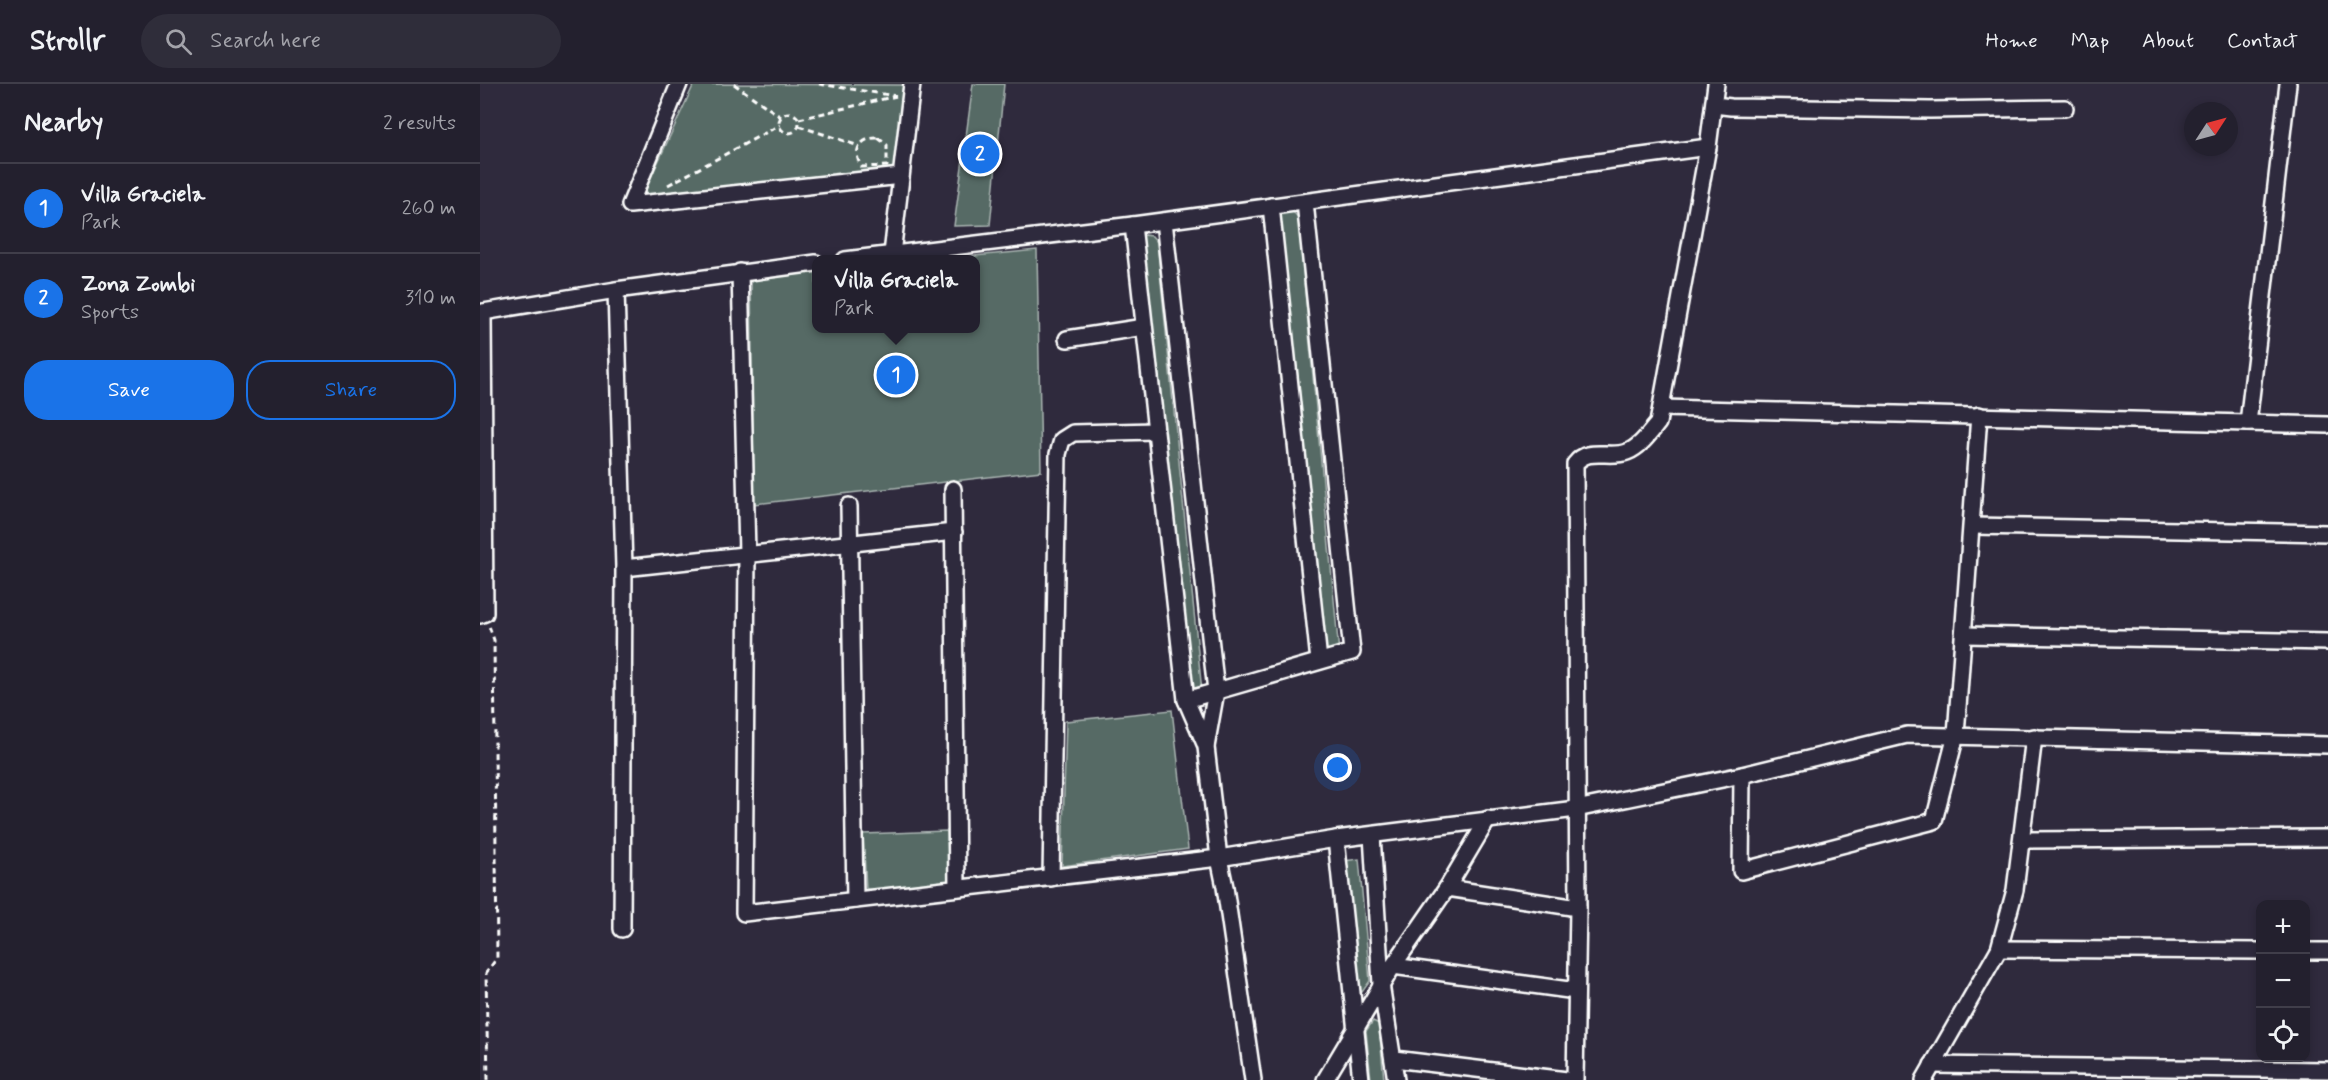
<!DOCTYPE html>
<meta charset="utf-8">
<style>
body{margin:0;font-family:Mynerve,sans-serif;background:#2f2d3a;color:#f1f3f6}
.controls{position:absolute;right:18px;bottom:18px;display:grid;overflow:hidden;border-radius:12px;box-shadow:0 3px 9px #0003}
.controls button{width:54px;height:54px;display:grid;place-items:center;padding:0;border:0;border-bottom:2px solid #403e4a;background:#23202e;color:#f1f3f6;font:30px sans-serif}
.compass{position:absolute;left:1704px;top:18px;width:54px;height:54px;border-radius:50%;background:#23202e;box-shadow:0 3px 9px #0003;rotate:54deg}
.you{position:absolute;left:858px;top:684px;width:21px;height:21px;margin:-15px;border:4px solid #fff;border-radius:50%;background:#1a73e8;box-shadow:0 0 0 9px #1a73e833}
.badge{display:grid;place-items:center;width:39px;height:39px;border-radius:50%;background:#1a73e8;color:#fff;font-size:20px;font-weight:700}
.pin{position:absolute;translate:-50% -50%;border:3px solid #fff;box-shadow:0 2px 6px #0006}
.popup{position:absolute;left:332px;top:171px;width:168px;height:78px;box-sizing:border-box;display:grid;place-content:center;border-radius:12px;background:#23202e;filter:drop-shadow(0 2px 4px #0005);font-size:20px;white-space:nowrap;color:#a3a3aa}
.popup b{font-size:22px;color:#f1f3f6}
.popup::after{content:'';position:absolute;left:50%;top:100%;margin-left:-12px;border:12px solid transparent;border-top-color:#23202e}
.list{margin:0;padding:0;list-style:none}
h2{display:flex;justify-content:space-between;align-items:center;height:78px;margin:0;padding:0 24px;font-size:26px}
h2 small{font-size:20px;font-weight:400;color:#a3a3aa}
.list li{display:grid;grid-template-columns:39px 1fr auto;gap:18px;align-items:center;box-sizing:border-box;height:90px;padding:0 24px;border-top:2px solid #403e4a}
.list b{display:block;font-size:22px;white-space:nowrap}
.list p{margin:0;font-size:20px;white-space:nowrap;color:#a3a3aa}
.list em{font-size:20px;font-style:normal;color:#a3a3aa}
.actions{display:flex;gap:12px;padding:18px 24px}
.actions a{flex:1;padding:14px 0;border:2px solid #1a73e8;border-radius:24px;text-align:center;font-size:21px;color:#1a73e8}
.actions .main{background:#1a73e8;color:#fff}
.icon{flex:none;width:33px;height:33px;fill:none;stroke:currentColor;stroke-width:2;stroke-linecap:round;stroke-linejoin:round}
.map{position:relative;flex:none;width:1848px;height:996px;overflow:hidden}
header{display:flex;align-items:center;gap:36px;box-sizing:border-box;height:84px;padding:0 30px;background:#23202e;border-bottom:2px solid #403e4a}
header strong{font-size:28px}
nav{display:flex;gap:33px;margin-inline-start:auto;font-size:21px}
.search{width:420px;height:54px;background:#2f2d3a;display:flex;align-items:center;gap:15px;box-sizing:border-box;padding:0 21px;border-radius:33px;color:#a3a3aa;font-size:22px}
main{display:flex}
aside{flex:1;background:#23202e}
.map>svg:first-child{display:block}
</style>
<header>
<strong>Strollr</strong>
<div class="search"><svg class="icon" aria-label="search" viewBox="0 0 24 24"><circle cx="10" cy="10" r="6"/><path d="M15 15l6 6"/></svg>Search here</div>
<nav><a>Home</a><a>Map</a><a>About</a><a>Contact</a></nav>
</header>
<main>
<aside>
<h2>Nearby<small>2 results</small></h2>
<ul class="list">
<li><span class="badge">1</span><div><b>Villa Graciela</b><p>Park</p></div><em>260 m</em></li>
<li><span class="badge">2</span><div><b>Zona Zombi</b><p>Sports</p></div><em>310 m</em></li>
</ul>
<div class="actions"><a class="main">Save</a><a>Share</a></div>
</aside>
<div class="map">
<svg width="1848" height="996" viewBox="0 0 1848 996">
<rect width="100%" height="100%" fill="#2f2a3d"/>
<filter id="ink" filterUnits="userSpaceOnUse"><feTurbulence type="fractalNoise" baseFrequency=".0167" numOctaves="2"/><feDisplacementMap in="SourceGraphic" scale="12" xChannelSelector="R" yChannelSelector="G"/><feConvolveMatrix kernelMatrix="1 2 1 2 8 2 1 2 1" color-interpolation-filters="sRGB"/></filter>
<g filter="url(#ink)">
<g fill="#566b65" stroke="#aab5b2" stroke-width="1.5">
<polygon points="214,0 423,1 414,84 162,113"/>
<polygon points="493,0 524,0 510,141 474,142"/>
<polygon points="803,127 813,128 818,133 859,569 845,574 800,133"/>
<polygon points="663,151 672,152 677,158 722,608 708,612 659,158"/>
<polygon points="557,166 561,387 274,420 271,194 336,188 336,244 496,244 496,176 462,175"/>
<polygon points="692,626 708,765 582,782 586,637"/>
<polygon points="467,747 469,802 386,805 383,750"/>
<polygon points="879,775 890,897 877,915 864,777"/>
<polygon points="893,937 899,940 904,996 891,996 886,947"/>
</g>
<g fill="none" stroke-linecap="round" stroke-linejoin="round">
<defs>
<g id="minor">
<polyline points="199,0 150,121 421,92"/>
<polyline points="1234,21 1251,23 1450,26 1585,24"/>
<polyline points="791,122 839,577"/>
<polyline points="684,137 736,607 726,663 739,774 745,803 773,996"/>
<polyline points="653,141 706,616 726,662"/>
<polyline points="412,170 432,0"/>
<polyline points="365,176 653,141 1228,63"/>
<polyline points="260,188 267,469 264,829 739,774 856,755 1096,725 1262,691 1427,651 1848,661"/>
<polyline points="136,206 144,484 142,845"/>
<polyline points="587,255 664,243"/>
<polyline points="1182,324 1848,341"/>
<polyline points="1768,339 1808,0"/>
<polyline points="473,405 477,804"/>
<polyline points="369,422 375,816"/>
<polyline points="1492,442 1848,449"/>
<polyline points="144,484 474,448"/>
<polyline points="0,531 5,529 3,228 136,206 336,179"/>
<polyline points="1485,551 1848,558"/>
<polyline points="706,616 872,568 825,118"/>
<polyline points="1262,691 1261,787 1454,737 1476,651 1499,331"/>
<polyline points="892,751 901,900 916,996"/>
<polyline points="856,755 881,996"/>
<polyline points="1543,756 1848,754"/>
<polyline points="571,794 578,370 582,356 593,349 675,347"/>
<polyline points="967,804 1098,824"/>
<polyline points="1519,865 1780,867"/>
<polyline points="1826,867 1848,867"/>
<polyline points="913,882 1096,907"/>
<polyline points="914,975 1087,996"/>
<polyline points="1452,981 1848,986"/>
<polyline points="845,996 913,882 967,804 1008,735"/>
<path d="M 1095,996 L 1098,824 L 1095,380 C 1108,362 1129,375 1147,368 C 1160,363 1169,350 1178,339 L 1228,63 L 1236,0"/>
<polyline points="1444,996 1519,865 1535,806 1554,653"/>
</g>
</defs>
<use href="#minor" stroke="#fff" stroke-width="20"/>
<g stroke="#fff" stroke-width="3" stroke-dasharray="6 4.5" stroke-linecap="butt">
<polyline points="254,0 301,33"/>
<polyline points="339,0 416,12"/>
<circle cx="309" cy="39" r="10"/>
<polyline points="319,35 416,12"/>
<polyline points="319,42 379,62"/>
<path d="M 398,54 L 407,61 L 407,82 L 382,83 C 371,68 380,53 398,54 Z"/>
<polyline points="188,101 300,41"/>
<polyline points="8,996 6,889 17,874 14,556 9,542"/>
</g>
<use href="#minor" stroke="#2f2a3d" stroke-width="15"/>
</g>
</g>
</svg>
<div class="controls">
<button>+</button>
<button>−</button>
<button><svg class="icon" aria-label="locate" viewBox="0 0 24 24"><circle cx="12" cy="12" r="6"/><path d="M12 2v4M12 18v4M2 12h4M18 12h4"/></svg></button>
</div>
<svg class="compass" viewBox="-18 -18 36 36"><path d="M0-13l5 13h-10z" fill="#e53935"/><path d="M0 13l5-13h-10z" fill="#a3a3aa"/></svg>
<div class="you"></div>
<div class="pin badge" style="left:416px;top:291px">1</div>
<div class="popup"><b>Villa Graciela</b>Park</div>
<div class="pin badge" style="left:500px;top:70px">2</div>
</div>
</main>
